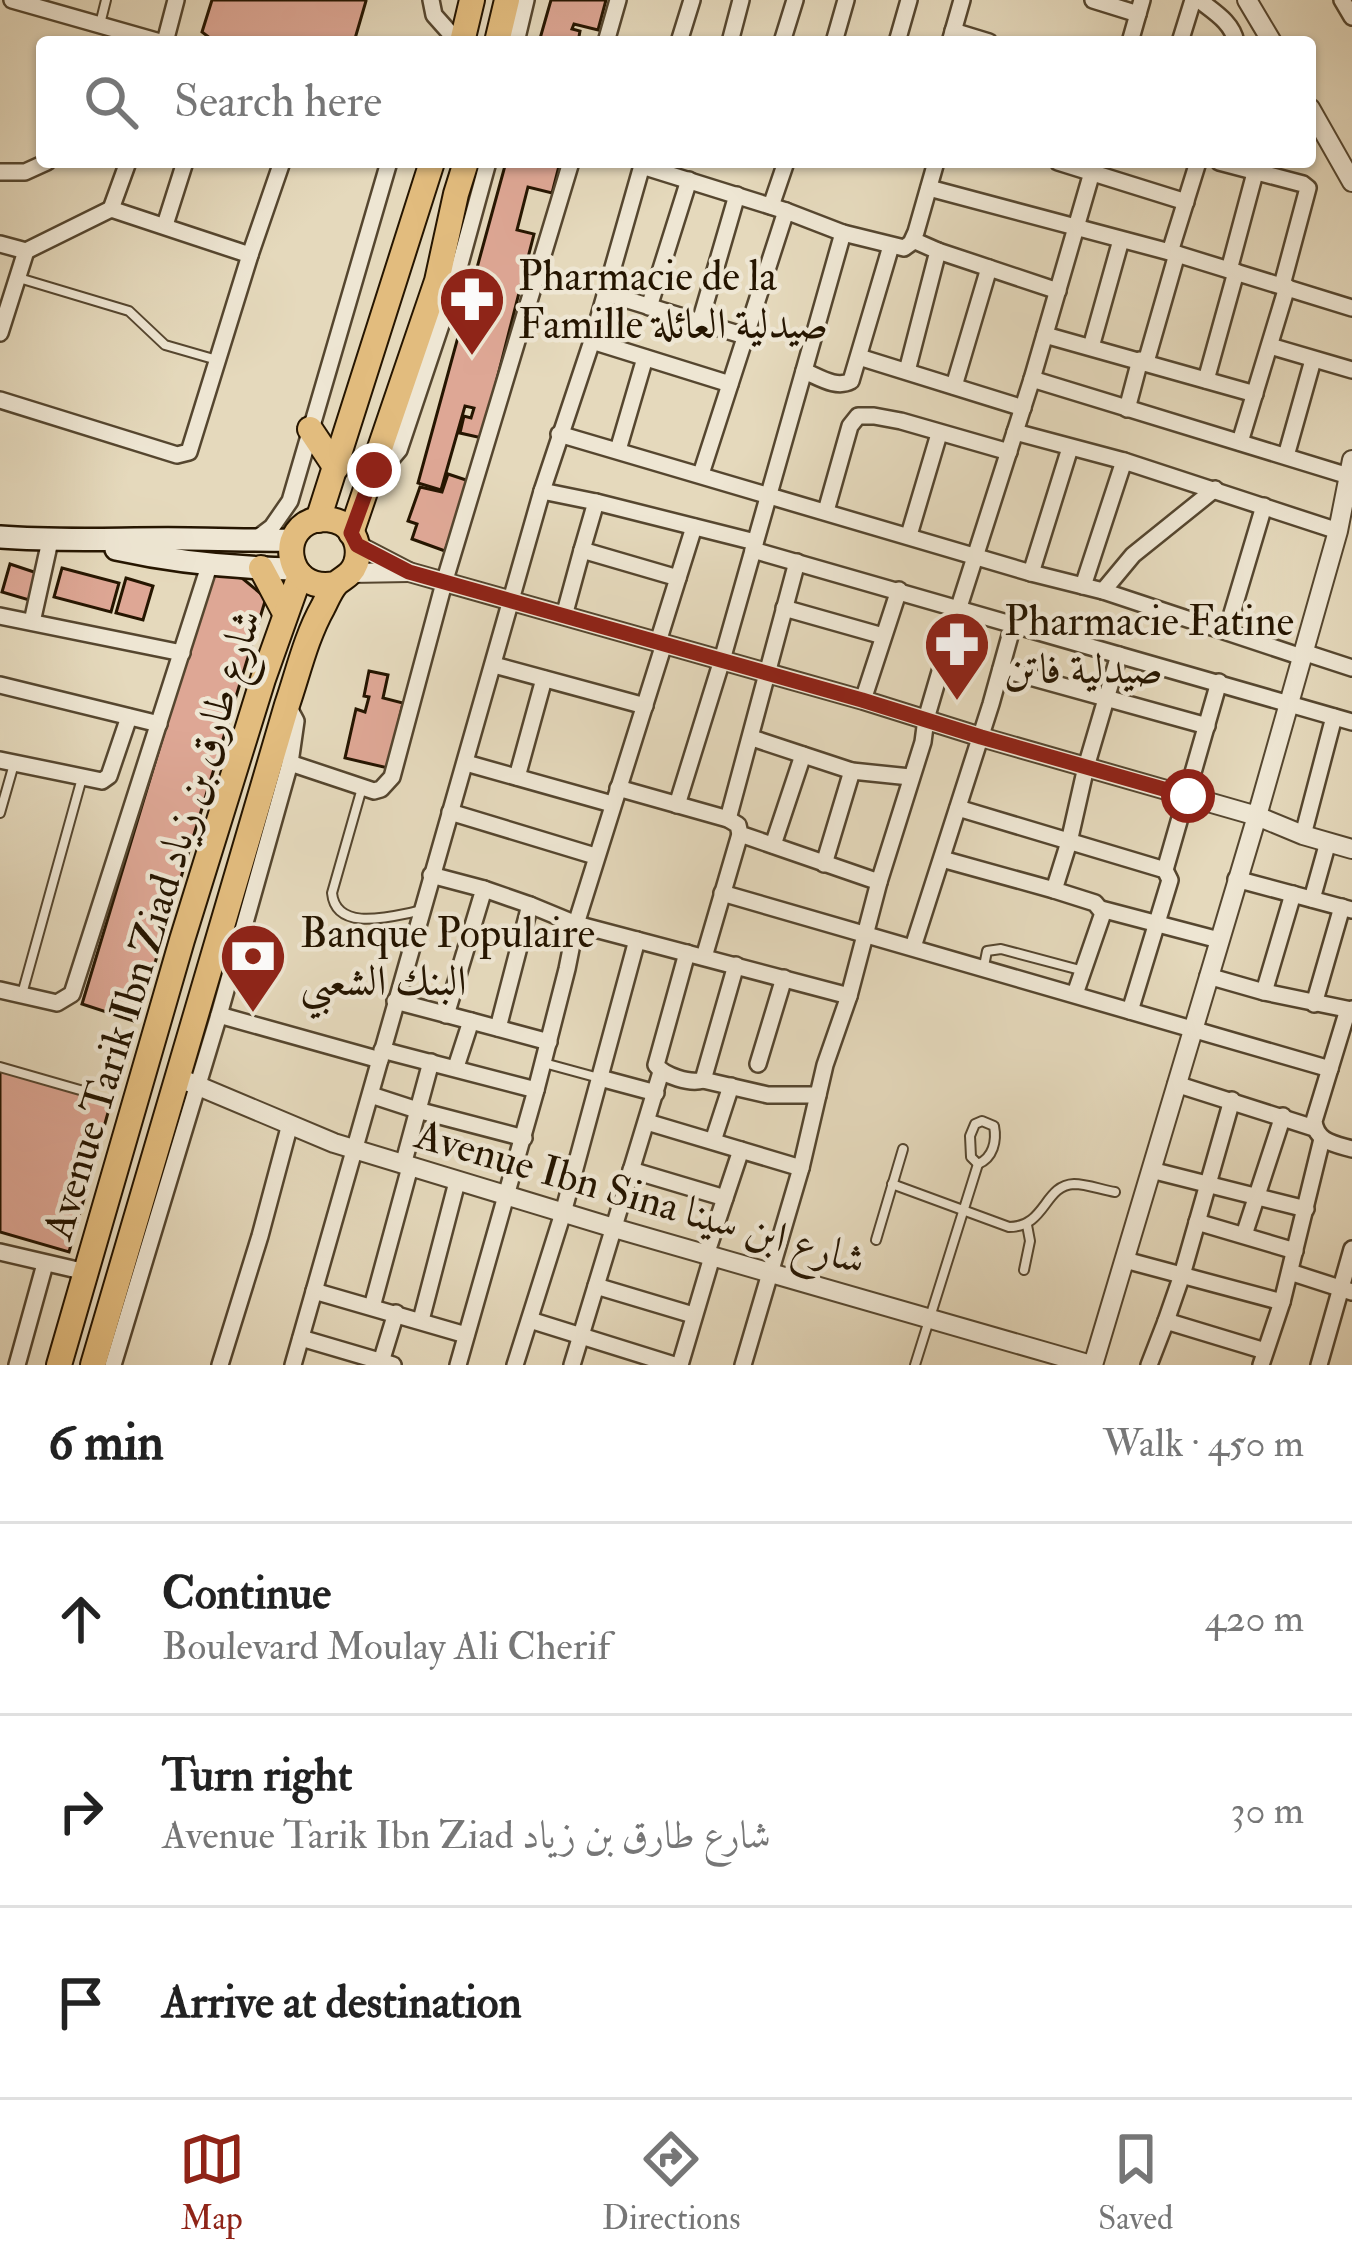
<!DOCTYPE html>
<meta charset="utf-8">
<style>
body{margin:0;font-family:"IM FELL Double Pica",Amiri,serif;background:#f2f2f2;color:#222}
.stop{position:absolute;width:36px;height:36px;margin:-27px;border:9px solid #8f2418;border-radius:50%;background:#fff}
.stop.end{background:#8f2418;border-color:#fff;box-shadow:0 3px 12px #0008}
.list{margin:0;padding:0;list-style:none}
h2{display:flex;justify-content:space-between;align-items:center;height:156px;margin:0;padding:0 48px;font-size:51px}
h2 small{font-size:39px;font-weight:400;color:#767676}
.list li{display:grid;grid-template-columns:78px 1fr auto;gap:36px;align-items:center;box-sizing:border-box;height:192px;padding:0 48px;border-top:3px solid #e0e0e0}
.list b{display:block;font-size:45px;white-space:nowrap}
.list p{margin:0;font-size:39px;white-space:nowrap;color:#767676}
.list em{font-size:39px;font-style:normal;color:#767676}
.icon{flex:none;width:66px;height:66px;fill:none;stroke:currentColor;stroke-width:2;stroke-linecap:round;stroke-linejoin:round}
.map{position:relative;flex:none;width:1352px;height:1365px;overflow:hidden}
.search{position:absolute;background:#fff;box-shadow:0 3px 9px #0004;left:36px;right:36px;top:36px;height:132px;display:flex;align-items:center;gap:30px;box-sizing:border-box;padding:0 42px;border-radius:12px;color:#767676;font-size:45px}
.sheet{height:732px;background:#fff}
nav{display:flex;justify-content:space-around;align-items:center;box-sizing:border-box;height:168px;border-top:3px solid #e0e0e0;background:#fff;font-size:33px;color:#767676}
nav a{display:grid;justify-items:center;gap:6px}
nav .on{color:#8f2418}
.map>svg:first-child{display:block}
</style>
<div class="map">
<svg width="1352" height="1365" viewBox="0 0 1352 1365">
<rect width="100%" height="100%" fill="#e5d9bc"/>
<filter id="stains"><feTurbulence type="fractalNoise" baseFrequency=".00167" numOctaves="4"/><feColorMatrix values="0 0 0 0 .2 0 0 0 0 .09 0 0 0 0 .02 0 0 0 .5 -.17"/></filter>
<radialGradient id="worn" r=".72"><stop offset=".6" stop-color="#630" stop-opacity="0"/><stop offset="1" stop-color="#630" stop-opacity=".3"/></radialGradient>
<g fill="#dea795" stroke="#251500" stroke-width="3">
<polygon points="212,0 365,0 366,1 354,42 215,42 202,32"/>
<polygon points="551,0 606,0 598,30 574,24 572,29 580,31 578,42 562,40 539,42"/>
<polygon points="506,162 560,162 552,193 528,187 517,230 534,234 482,438 460,433 464,416 471,418 474,408 465,406 441,490 418,483"/>
<polygon points="448,474 469,481 445,551 412,539 417,524 408,521 420,487 442,492"/>
<polygon points="10,564 37,573 29,600 2,592"/>
<polygon points="62,568 119,583 111,612 54,597"/>
<polygon points="212,574 242,578 266,598 137,1022 82,1004"/>
<polygon points="126,578 153,586 143,620 116,613"/>
<polygon points="369,671 388,675 383,698 403,703 388,768 345,758 356,709 365,712 369,697 364,696"/>
<polygon points="0,1071 111,1102 69,1252 0,1232"/>
</g>
<g fill="none" stroke-linecap="round" stroke-linejoin="round">
<defs>
<g id="service">
<polyline points="100,24 106,0"/>
<polyline points="19,278 129,311 165,345 217,360"/>
<path d="M 362,788 L 332,893 C 336,933 392,916 419,911"/>
<polyline points="0,813 14,764"/>
<polyline points="984,966 987,951 1001,949 1080,970"/>
<polyline points="22,994 82,778"/>
<polyline points="544,1063 599,1078"/>
<polyline points="0,1067 80,1090"/>
<path d="M 982,1121 L 994,1126 C 997,1141 993,1158 978,1164 L 971,1157 L 970,1136 L 975,1124 Z"/>
<path d="M 892,1184 L 1009,1227 C 1046,1227 1044,1185 1074,1184 C 1087,1184 1102,1190 1115,1192"/>
<polyline points="876,1240 903,1149"/>
<polyline points="1024,1270 1030,1241 1027,1225"/>
<polyline points="915,1365 978,1164"/>
</g>
<g id="minor">
<polyline points="12,0 160,42"/>
<polyline points="431,0 434,15 458,42"/>
<polyline points="1093,0 1138,14"/>
<path d="M 1199,0 C 1214,12 1232,22 1236,42"/>
<polyline points="1342,0 1352,17"/>
<polyline points="953,31 989,42"/>
<polyline points="165,42 176,0"/>
<polyline points="516,42 526,0"/>
<polyline points="606,42 618,0"/>
<polyline points="679,42 692,0"/>
<polyline points="730,42 741,0"/>
<polyline points="782,42 795,0"/>
<polyline points="834,42 846,0"/>
<polyline points="897,42 909,0"/>
<polyline points="950,42 962,0"/>
<polyline points="1130,42 1142,0"/>
<polyline points="1180,42 1193,0"/>
<polyline points="1058,162 1186,202"/>
<polyline points="1219,162 1303,184 1308,188 1282,285"/>
<polyline points="642,166 786,211"/>
<polyline points="0,172 25,172 47,162"/>
<polyline points="929,188 1177,254 1352,308"/>
<polyline points="771,206 786,162"/>
<polyline points="111,209 128,162"/>
<polyline points="165,225 185,162"/>
<polyline points="0,244 26,251 111,209 250,255"/>
<polyline points="938,251 1058,291"/>
<polyline points="1170,252 1198,162"/>
<polyline points="1229,270 1255,173"/>
<polyline points="605,293 745,336"/>
<polyline points="649,307 689,180"/>
<polyline points="700,322 737,195"/>
<polyline points="0,333 26,251"/>
<polyline points="1045,335 1255,394"/>
<polyline points="592,341 730,384"/>
<polyline points="1270,346 1352,370"/>
<polyline points="1091,347 1121,240"/>
<polyline points="859,357 1023,408"/>
<polyline points="1146,362 1177,254"/>
<path d="M 804,371 C 819,377 836,389 851,381 L 891,246"/>
<polyline points="907,371 938,251 913,240"/>
<polyline points="1032,379 1352,477"/>
<polyline points="1206,380 1236,272"/>
<polyline points="954,386 989,268"/>
<polyline points="0,400 177,455 189,452 250,255 282,162"/>
<polyline points="1127,409 1140,360"/>
<polyline points="1015,432 1124,461"/>
<polyline points="559,434 1031,573 1103,591 1302,657"/>
<polyline points="1240,442 1287,287"/>
<polyline points="618,450 645,358"/>
<polyline points="1286,456 1313,360"/>
<polyline points="374,470 388,463 399,450 454,286 488,162"/>
<polyline points="701,474 786,211 843,233 904,248 911,243 916,232 936,162"/>
<polyline points="542,491 596,502 582,550 678,578 658,642"/>
<polyline points="596,502 755,542"/>
<polyline points="826,511 850,426 858,416 874,416 901,421 1009,452"/>
<polyline points="909,535 939,434"/>
<polyline points="256,539 272,527 290,501 389,162"/>
<polyline points="753,550 1352,722"/>
<polyline points="1031,573 1070,448"/>
<polyline points="678,578 694,527"/>
<polyline points="1083,586 1124,461 1338,531"/>
<polyline points="1103,591 1133,555 1215,489"/>
<polyline points="784,608 883,636"/>
<polyline points="0,616 182,653"/>
<polyline points="564,616 582,550"/>
<polyline points="32,622 50,541"/>
<polyline points="1227,630 1264,506"/>
<polyline points="1303,652 1352,668"/>
<polyline points="494,665 645,706"/>
<polyline points="1001,669 1207,726"/>
<polyline points="0,685 159,724"/>
<polyline points="863,700 899,590"/>
<polyline points="752,738 852,771 910,777"/>
<polyline points="0,760 102,781 109,776 129,717"/>
<polyline points="290,763 374,791 381,789 392,777 444,583 571,162"/>
<polyline points="466,763 612,804"/>
<polyline points="517,777 544,679"/>
<polyline points="618,788 728,819 738,825 740,834 879,882"/>
<polyline points="677,805 722,660 843,233"/>
<polyline points="958,808 1165,870 1170,880 1130,1011"/>
<polyline points="450,812 595,856"/>
<polyline points="728,819 797,562"/>
<polyline points="1303,835 1334,717"/>
<polyline points="773,845 803,755"/>
<polyline points="942,859 1054,890"/>
<polyline points="824,864 852,771"/>
<polyline points="1165,870 1219,682"/>
<polyline points="431,875 484,889 446,1015"/>
<polyline points="1236,879 1352,910"/>
<polyline points="484,889 530,905 498,1028"/>
<polyline points="722,893 1330,1069"/>
<polyline points="1312,899 1328,842"/>
<polyline points="530,905 576,924 849,996"/>
<polyline points="1101,909 1219,940"/>
<polyline points="913,947 991,704 1013,625"/>
<path d="M 687,953 L 656,1065 C 664,1076 690,1084 703,1080 L 736,965"/>
<polyline points="704,957 740,834"/>
<polyline points="1208,976 1264,992 1351,1010"/>
<polyline points="0,990 57,1003 72,994 210,563"/>
<polyline points="1264,992 1293,894"/>
<polyline points="1075,994 1103,913 1095,903 1054,890 1069,842 1086,767 1119,655"/>
<polyline points="395,1001 471,1021 456,1067"/>
<polyline points="1314,1004 1342,907"/>
<path d="M 1352,1009 L 1346,1016 L 1314,1121 C 1316,1142 1335,1144 1352,1149"/>
<polyline points="219,1015 380,1060"/>
<polyline points="471,1021 549,1042"/>
<polyline points="382,1050 536,1090 458,1365"/>
<polyline points="758,1064 784,978"/>
<polyline points="600,1078 656,1093"/>
<polyline points="703,1080 768,1095 818,1095"/>
<polyline points="1176,1084 1314,1128"/>
<polyline points="536,1090 567,969 576,924 664,644"/>
<polyline points="371,1095 417,1110 524,1138"/>
<polyline points="647,1122 801,1168"/>
<polyline points="713,1141 731,1086"/>
<polyline points="403,1165 431,1062"/>
<polyline points="631,1170 725,1198"/>
<polyline points="1151,1170 1306,1209"/>
<polyline points="1197,1222 1295,1251"/>
<polyline points="1244,1235 1283,1116"/>
<polyline points="0,1252 86,1272"/>
<polyline points="706,1255 741,1150"/>
<polyline points="1125,1260 1282,1302"/>
<polyline points="1290,1272 1352,1292"/>
<polyline points="596,1286 693,1315"/>
<polyline points="314,1291 466,1335"/>
<polyline points="372,1307 410,1167"/>
<polyline points="421,1320 457,1182"/>
<polyline points="530,1320 674,1365"/>
<polyline points="1166,1321 1182,1275 1232,1100"/>
<polyline points="301,1338 393,1365"/>
<polyline points="381,1362 396,1313"/>
<polyline points="17,1365 45,1264"/>
<polyline points="113,1365 219,1015 290,763 296,721 288,706"/>
<polyline points="220,1365 260,1236 290,1124"/>
<polyline points="293,1365 542,491 592,341 643,162"/>
<polyline points="515,1365 563,1213 637,940"/>
<polyline points="572,1365 661,1072"/>
<polyline points="680,1365 712,1257"/>
<polyline points="743,1365 801,1168 825,1065 849,996 879,882 923,742 926,719 959,607 1032,379 1095,162"/>
<polyline points="1149,1365 1166,1321 1265,1351"/>
<polyline points="1261,1365 1282,1302 1322,1139"/>
<polyline points="1319,1365 1352,1249"/>
</g>
<g id="tertiary">
<polyline points="1247,0 1272,42"/>
<polyline points="1310,108 1352,182"/>
<polyline points="357,545 409,572 863,700 981,737 1257,816 1303,835 1352,849"/>
<polyline points="351,573 409,572"/>
<polyline points="177,1077 334,1143 614,1228 1091,1365"/>
<polyline points="1093,1365 1257,816 1338,531 1352,460"/>
</g>
<g id="secondary">
<path d="M 0,537 C 63,542 126,538 189,539 C 224,539 258,541 293,540"/>
<path d="M 116,549 C 175,562 235,568 295,569"/>
</g>
<g id="primary">
<polyline points="462,42 472,0"/>
<polyline points="497,42 507,0"/>
<polyline points="310,429 336,468"/>
<polyline points="318,520 432,162"/>
<polyline points="351,533 437,281 456,194 466,162"/>
<polyline points="261,568 285,613"/>
<polyline points="59,1365 182,940 263,679 300,575"/>
<path d="M 93,1365 L 287,705 C 298,673 306,637 323,607 C 327,599 331,589 337,583 C 346,576 352,574 356,563 C 360,551 357,537 348,528 C 341,521 331,519 321,519 C 276,523 283,594 335,584"/>
</g>
</defs>
<use href="#service" stroke="#55462f" stroke-width="12"/>
<use href="#minor" stroke="#55462f" stroke-width="20"/>
<use href="#tertiary" stroke="#55462f" stroke-width="22"/>
<use href="#secondary" stroke="#251500" stroke-width="26"/>
<use href="#primary" stroke="#251500" stroke-width="28"/>
<use href="#service" stroke="#eee6d3" stroke-width="8"/>
<use href="#minor" stroke="#eee6d3" stroke-width="15"/>
<use href="#tertiary" stroke="#eee6d3" stroke-width="18"/>
<use href="#secondary" stroke="#eee6d3" stroke-width="21"/>
<use href="#primary" stroke="#e2bc7e" stroke-width="24"/>
</g>
<g fill="none" stroke-linecap="round" stroke-linejoin="round">
<polyline stroke="#8f2418" stroke-width="15" points="374,470 351,533 357,545 409,572 862,700 981,737 1188,796"/>
</g>
<defs>
<symbol id="pharmacy-pin" viewBox="-11 -11 22 30"><path d="M0 17L-7.5 6A9.5 9.5 0 1 1 7.5 6Z" fill="#8f2418" stroke="#eee6d3"/><path d="M-2-6h4v4h4v4h-4v4h-4v-4h-4v-4h4Z" fill="#fff"/></symbol>
<symbol id="bank-pin" viewBox="-11 -11 22 30"><path d="M0 17L-7.5 6A9.5 9.5 0 1 1 7.5 6Z" fill="#8f2418" stroke="#eee6d3"/><path d="M-6-4H6V4H-6ZM0-2.3a2.3 2.3 0 1 0 0 4.6a2.3 2.3 0 1 0 0-4.6Z" fill="#fff"/></symbol>
</defs>
<g fill-rule="evenodd">
<use href="#pharmacy-pin" x="434" y="261" width="76" height="104"/>
<use href="#pharmacy-pin" x="919" y="606" width="76" height="104"/>
<use href="#bank-pin" x="215" y="918" width="76" height="104"/>
</g>
<g text-anchor="middle" stroke-width="9" stroke-linejoin="round" paint-order="stroke">
<g font-size="42" fill="#251500" stroke="#eee6d3" text-anchor="start">
<text x="518" y="290">Pharmacie de la<tspan x="518" dy="48">Famille صيدلية العائلة</tspan></text>
<text x="1004" y="635">Pharmacie Fatine<tspan x="1004" dy="48">صيدلية فاتن</tspan></text>
<text x="300" y="947">Banque Populaire<tspan x="300" dy="48">البنك الشعبي</tspan></text>
</g>
<g font-size="42" fill="#251500" stroke="#eee6d3">
<text transform="translate(151 924) rotate(-73)" y="15">Avenue Tarik Ibn Ziad شارع طارق بن زياد</text>
<text transform="translate(641 1196) rotate(16)" y="15">Avenue Ibn Sina شارع ابن سينا</text>
</g>
</g>
<rect width="100%" height="100%" filter="url(#stains)"/>
<rect width="100%" height="100%" fill="url(#worn)"/>
</svg>
<div class="stop" style="left:1188px;top:796px"></div>
<div class="stop end" style="left:374px;top:470px"></div>
<div class="search"><svg class="icon" aria-label="search" viewBox="0 0 24 24"><circle cx="10" cy="10" r="6"/><path d="M15 15l6 6"/></svg>Search here</div>
</div>
<section class="sheet">
<h2>6 min<small>Walk · 450 m</small></h2>
<ul class="list">
<li><svg class="icon" aria-label="ahead" viewBox="0 0 24 24"><path d="M12 20V5M6 11l6-6 6 6"/></svg><div><b>Continue</b><p>Boulevard Moulay Ali Cherif</p></div><em>420 m</em></li>
<li><svg class="icon" aria-label="right" viewBox="0 0 24 24"><path d="M7 20v-9h11M14 6l5 5-5 5"/></svg><div><b>Turn right</b><p>Avenue Tarik Ibn Ziad شارع طارق بن زياد</p></div><em>30 m</em></li>
<li><svg class="icon" aria-label="arrive" viewBox="0 0 24 24"><path d="M6 21V4h12l-3 4 3 4H6"/></svg><div><b>Arrive at destination</b></div></li>
</ul>
</section>
<nav>
<a class="on"><svg class="icon" aria-label="map" viewBox="0 0 24 24"><path d="M3 6l6-2 6 2 6-2v14l-6 2-6-2-6 2zM9 4v14M15 6v14"/></svg>Map</a>
<a><svg class="icon" aria-label="directions" viewBox="0 0 24 24"><path d="M12 3l9 9-9 9-9-9zM9 14v-3h6M13 9l2 2-2 2"/></svg>Directions</a>
<a><svg class="icon" aria-label="saved" viewBox="0 0 24 24"><path d="M7 4h10v16l-5-4-5 4z"/></svg>Saved</a>
</nav>
